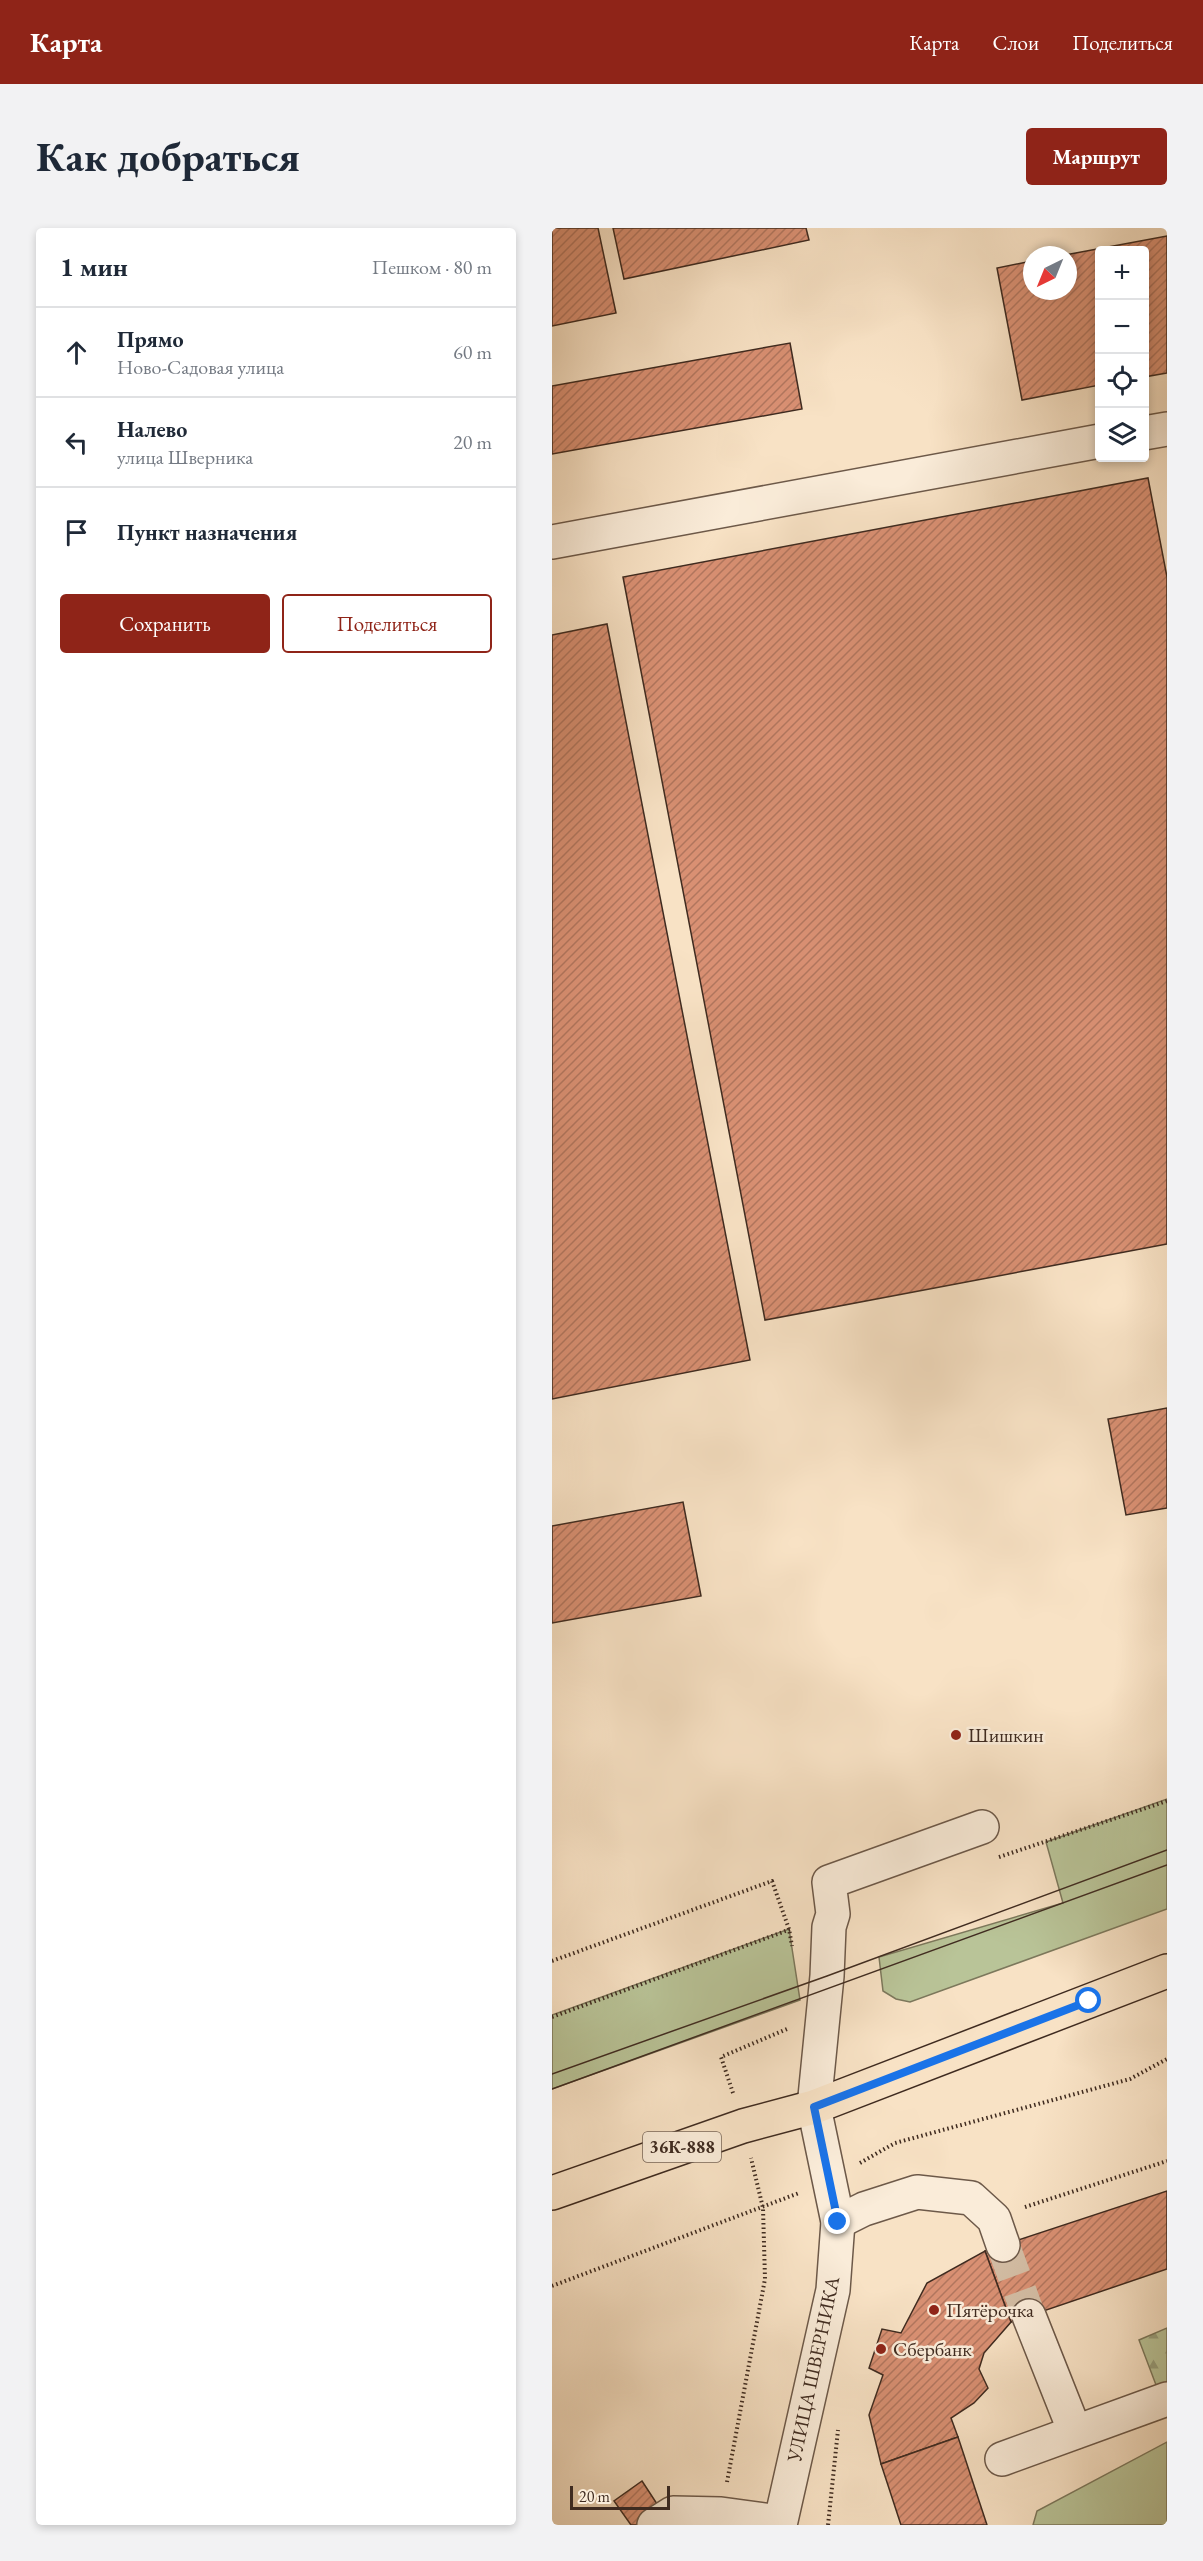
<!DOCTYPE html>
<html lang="ru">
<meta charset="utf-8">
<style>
body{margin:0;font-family:"EB Garamond",serif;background:#f2f2f3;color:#1f2937}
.controls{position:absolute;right:18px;top:18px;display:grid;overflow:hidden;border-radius:6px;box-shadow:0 3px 9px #0003}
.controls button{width:54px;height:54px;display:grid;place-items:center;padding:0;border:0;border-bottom:2px solid #e0e1e3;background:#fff;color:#1f2937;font:30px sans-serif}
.compass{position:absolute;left:471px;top:18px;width:54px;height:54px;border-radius:50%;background:#fff;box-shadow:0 3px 9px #0003;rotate:223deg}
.scale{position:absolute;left:18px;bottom:15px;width:100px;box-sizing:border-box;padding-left:6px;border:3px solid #3f2b20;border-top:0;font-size:16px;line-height:21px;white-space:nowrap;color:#3f2b20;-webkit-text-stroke:4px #faecd9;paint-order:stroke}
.stop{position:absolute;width:18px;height:18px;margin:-14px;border:4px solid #1a73e8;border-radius:50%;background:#fff}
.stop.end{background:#1a73e8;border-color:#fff;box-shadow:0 2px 6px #0008}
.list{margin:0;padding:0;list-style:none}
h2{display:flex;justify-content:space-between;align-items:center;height:78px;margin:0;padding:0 24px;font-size:26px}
h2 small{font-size:20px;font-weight:400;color:#747a83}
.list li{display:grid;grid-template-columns:39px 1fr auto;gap:18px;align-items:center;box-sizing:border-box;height:90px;padding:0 24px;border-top:2px solid #e0e1e3}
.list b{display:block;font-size:22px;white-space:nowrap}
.list p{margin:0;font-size:20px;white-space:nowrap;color:#747a83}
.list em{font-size:20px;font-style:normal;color:#747a83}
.actions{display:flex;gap:12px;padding:18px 24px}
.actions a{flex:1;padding:14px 0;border:2px solid #8f2418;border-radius:6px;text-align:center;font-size:21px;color:#8f2418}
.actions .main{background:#8f2418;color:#fff}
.icon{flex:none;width:33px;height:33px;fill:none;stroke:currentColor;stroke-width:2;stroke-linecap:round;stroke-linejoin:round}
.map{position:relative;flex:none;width:615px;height:2297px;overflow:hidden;border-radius:6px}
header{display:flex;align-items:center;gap:36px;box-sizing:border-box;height:84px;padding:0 30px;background:#8f2418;color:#fff}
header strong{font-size:28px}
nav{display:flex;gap:33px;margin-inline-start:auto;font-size:21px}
.intro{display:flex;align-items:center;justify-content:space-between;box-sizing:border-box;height:144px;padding:0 36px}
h1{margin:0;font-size:42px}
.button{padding:15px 27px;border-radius:6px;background:#8f2418;color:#fff;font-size:21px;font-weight:700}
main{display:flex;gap:36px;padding:0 36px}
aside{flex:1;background:#fff;border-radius:6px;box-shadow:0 3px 9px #0003}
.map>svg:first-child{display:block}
</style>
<header>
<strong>Карта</strong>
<nav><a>Карта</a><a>Слои</a><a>Поделиться</a></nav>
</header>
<div class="intro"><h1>Как добраться</h1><a class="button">Маршрут</a></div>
<main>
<aside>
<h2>1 мин<small>Пешком · 80 m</small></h2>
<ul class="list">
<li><svg class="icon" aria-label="ahead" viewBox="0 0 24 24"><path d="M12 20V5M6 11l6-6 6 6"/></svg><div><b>Прямо</b><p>Ново-Садовая улица</p></div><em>60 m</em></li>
<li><svg class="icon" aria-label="left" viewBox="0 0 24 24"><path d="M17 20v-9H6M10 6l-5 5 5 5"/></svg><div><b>Налево</b><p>улица Шверника</p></div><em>20 m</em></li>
<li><svg class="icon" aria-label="arrive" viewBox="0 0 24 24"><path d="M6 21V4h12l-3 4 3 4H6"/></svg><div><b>Пункт назначения</b></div></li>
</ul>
<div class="actions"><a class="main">Сохранить</a><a>Поделиться</a></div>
</aside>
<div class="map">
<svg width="615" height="2297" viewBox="0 0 615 2297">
<defs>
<pattern id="forest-firs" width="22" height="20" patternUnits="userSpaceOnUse" patternTransform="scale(1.5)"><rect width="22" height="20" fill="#b9c498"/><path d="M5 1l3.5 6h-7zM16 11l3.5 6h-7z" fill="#989f7c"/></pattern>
<pattern id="building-hatch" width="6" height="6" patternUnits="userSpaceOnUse" patternTransform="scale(1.5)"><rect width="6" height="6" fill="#d99073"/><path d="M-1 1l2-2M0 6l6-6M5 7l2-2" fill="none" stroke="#b1765e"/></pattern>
</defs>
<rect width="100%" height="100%" fill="#f8e2c5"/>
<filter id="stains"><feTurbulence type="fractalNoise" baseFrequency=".00333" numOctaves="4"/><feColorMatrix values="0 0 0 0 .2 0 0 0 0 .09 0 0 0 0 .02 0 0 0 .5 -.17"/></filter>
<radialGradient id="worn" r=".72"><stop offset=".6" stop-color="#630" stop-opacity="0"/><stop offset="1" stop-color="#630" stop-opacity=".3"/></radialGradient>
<g fill="#b9c498" stroke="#7c785c" stroke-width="1.5">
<polygon points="615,1571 615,1681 358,1774 344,1771 331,1763 327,1729 511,1675 494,1614"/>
<polygon points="237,1701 248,1772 0,1861 0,1787"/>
<polygon points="615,2214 615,2297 481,2297 485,2283"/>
</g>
<polygon fill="url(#forest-firs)" stroke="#7c785c" stroke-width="1.5" points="615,2100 615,2186 587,2112"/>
<g fill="url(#building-hatch)" stroke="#3f2b20" stroke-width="1.5">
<polygon points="0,0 46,0 64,85 0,98"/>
<polygon points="61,0 254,0 257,12 72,51"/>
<polygon points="615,8 615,145 592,149 592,22 548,22 548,157 470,172 445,40 480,33 480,63 516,63 516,27 513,27"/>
<polygon points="238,115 250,181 0,226 0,158"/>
<polygon points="596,250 615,349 615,1016 213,1092 71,349"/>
<polygon points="55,396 198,1132 0,1171 0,407"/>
<polygon points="615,1180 615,1280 574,1287 556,1191"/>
<polygon points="131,1274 149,1368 0,1395 0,1298"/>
<polygon points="615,1963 615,2041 459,2094 433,2023"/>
<polygon points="433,2023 459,2094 432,2125 427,2141 436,2160 422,2175 399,2190 406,2209 329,2236 317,2187 331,2147 317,2140 330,2101 349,2105 375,2055"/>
<polygon points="406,2209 435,2297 349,2297 329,2236"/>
<polygon points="90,2253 111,2285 94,2297 79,2297 62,2273"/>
</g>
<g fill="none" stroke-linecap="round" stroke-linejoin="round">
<polyline stroke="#d3bda4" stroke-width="33" stroke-dasharray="33 16" stroke-linecap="butt" points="451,2017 477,2088"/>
<defs>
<g id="minor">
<polyline points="592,205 615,201"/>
<polyline points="0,314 548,213"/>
<polyline points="286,1994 312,1981 365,1964 419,1970 442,1991 451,2017"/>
<polyline points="477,2088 523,2204"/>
<polyline points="450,2231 615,2171"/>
<polyline points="102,2297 121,2285 169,2286 228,2294"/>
<polyline points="228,2297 281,2062 286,1994 262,1879 275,1748 277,1699 281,1686 277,1654 430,1599"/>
</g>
<polyline id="major" points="0,1965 191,1898 262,1879 615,1743"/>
</defs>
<use href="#minor" stroke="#6d5949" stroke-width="36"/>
<use href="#major" stroke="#3f2b20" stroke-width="36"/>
<g stroke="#3f2b20" stroke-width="4" stroke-dasharray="1.5 3" stroke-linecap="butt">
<polyline points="447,1629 615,1573"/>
<polyline points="0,1733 220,1653 237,1701 240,1718"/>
<polyline points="0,1789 239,1701"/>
<polyline points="181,1865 169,1829 235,1801"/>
<polyline points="308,1935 343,1915 578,1851 615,1831"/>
<polyline points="473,1979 615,1933"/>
<polyline points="0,2058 247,1965"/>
<polyline points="175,2254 213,2051 211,1980 199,1930"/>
<polyline points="276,2297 286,2202"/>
</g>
<use href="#minor" stroke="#faecd9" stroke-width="33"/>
<use href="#major" stroke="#f8e2c5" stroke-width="33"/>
<g stroke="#3f2b20" stroke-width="1.5">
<polyline points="0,1846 275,1748 615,1622"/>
<polyline points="0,1861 615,1637"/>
</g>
</g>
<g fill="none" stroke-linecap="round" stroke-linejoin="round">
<polyline stroke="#1a73e8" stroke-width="8" points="286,1994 262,1879 537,1773"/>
</g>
<g fill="#8f2418" stroke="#faecd9" stroke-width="2">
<circle cx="404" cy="1507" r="6"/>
<circle cx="382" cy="2082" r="6"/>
<circle cx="329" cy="2121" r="6"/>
</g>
<g text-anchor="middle" stroke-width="5" stroke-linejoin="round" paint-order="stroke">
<rect fill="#faecd9" stroke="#776558" stroke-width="1.5" x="91" y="1904" width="78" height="30" rx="4.5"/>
<g font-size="18" font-weight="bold" fill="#3f2b20">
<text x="130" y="1925">36К-888</text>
</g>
<g font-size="20" fill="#3f2b20" stroke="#faecd9" text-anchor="start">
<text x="416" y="1514">Шишкин</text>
<text x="394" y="2089">Пятёрочка</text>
<text x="341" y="2128">Сбербанк</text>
</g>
<g font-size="20" fill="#3f2b20" stroke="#faecd9">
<text transform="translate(261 2141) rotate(-78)" y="7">УЛИЦА ШВЕРНИКА</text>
</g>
</g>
<rect width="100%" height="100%" filter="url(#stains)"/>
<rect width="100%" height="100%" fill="url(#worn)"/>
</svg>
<div class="controls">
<button>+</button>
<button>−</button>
<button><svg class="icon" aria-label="locate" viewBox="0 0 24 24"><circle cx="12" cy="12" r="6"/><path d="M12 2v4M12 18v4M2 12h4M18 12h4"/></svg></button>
<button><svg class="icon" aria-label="layers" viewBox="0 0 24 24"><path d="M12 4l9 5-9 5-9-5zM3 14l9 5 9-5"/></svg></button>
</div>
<svg class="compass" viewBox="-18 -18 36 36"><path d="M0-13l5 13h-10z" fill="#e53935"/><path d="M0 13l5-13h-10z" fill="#747a83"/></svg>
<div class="scale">20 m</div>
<div class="stop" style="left:537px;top:1773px"></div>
<div class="stop end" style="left:286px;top:1994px"></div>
</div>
</main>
